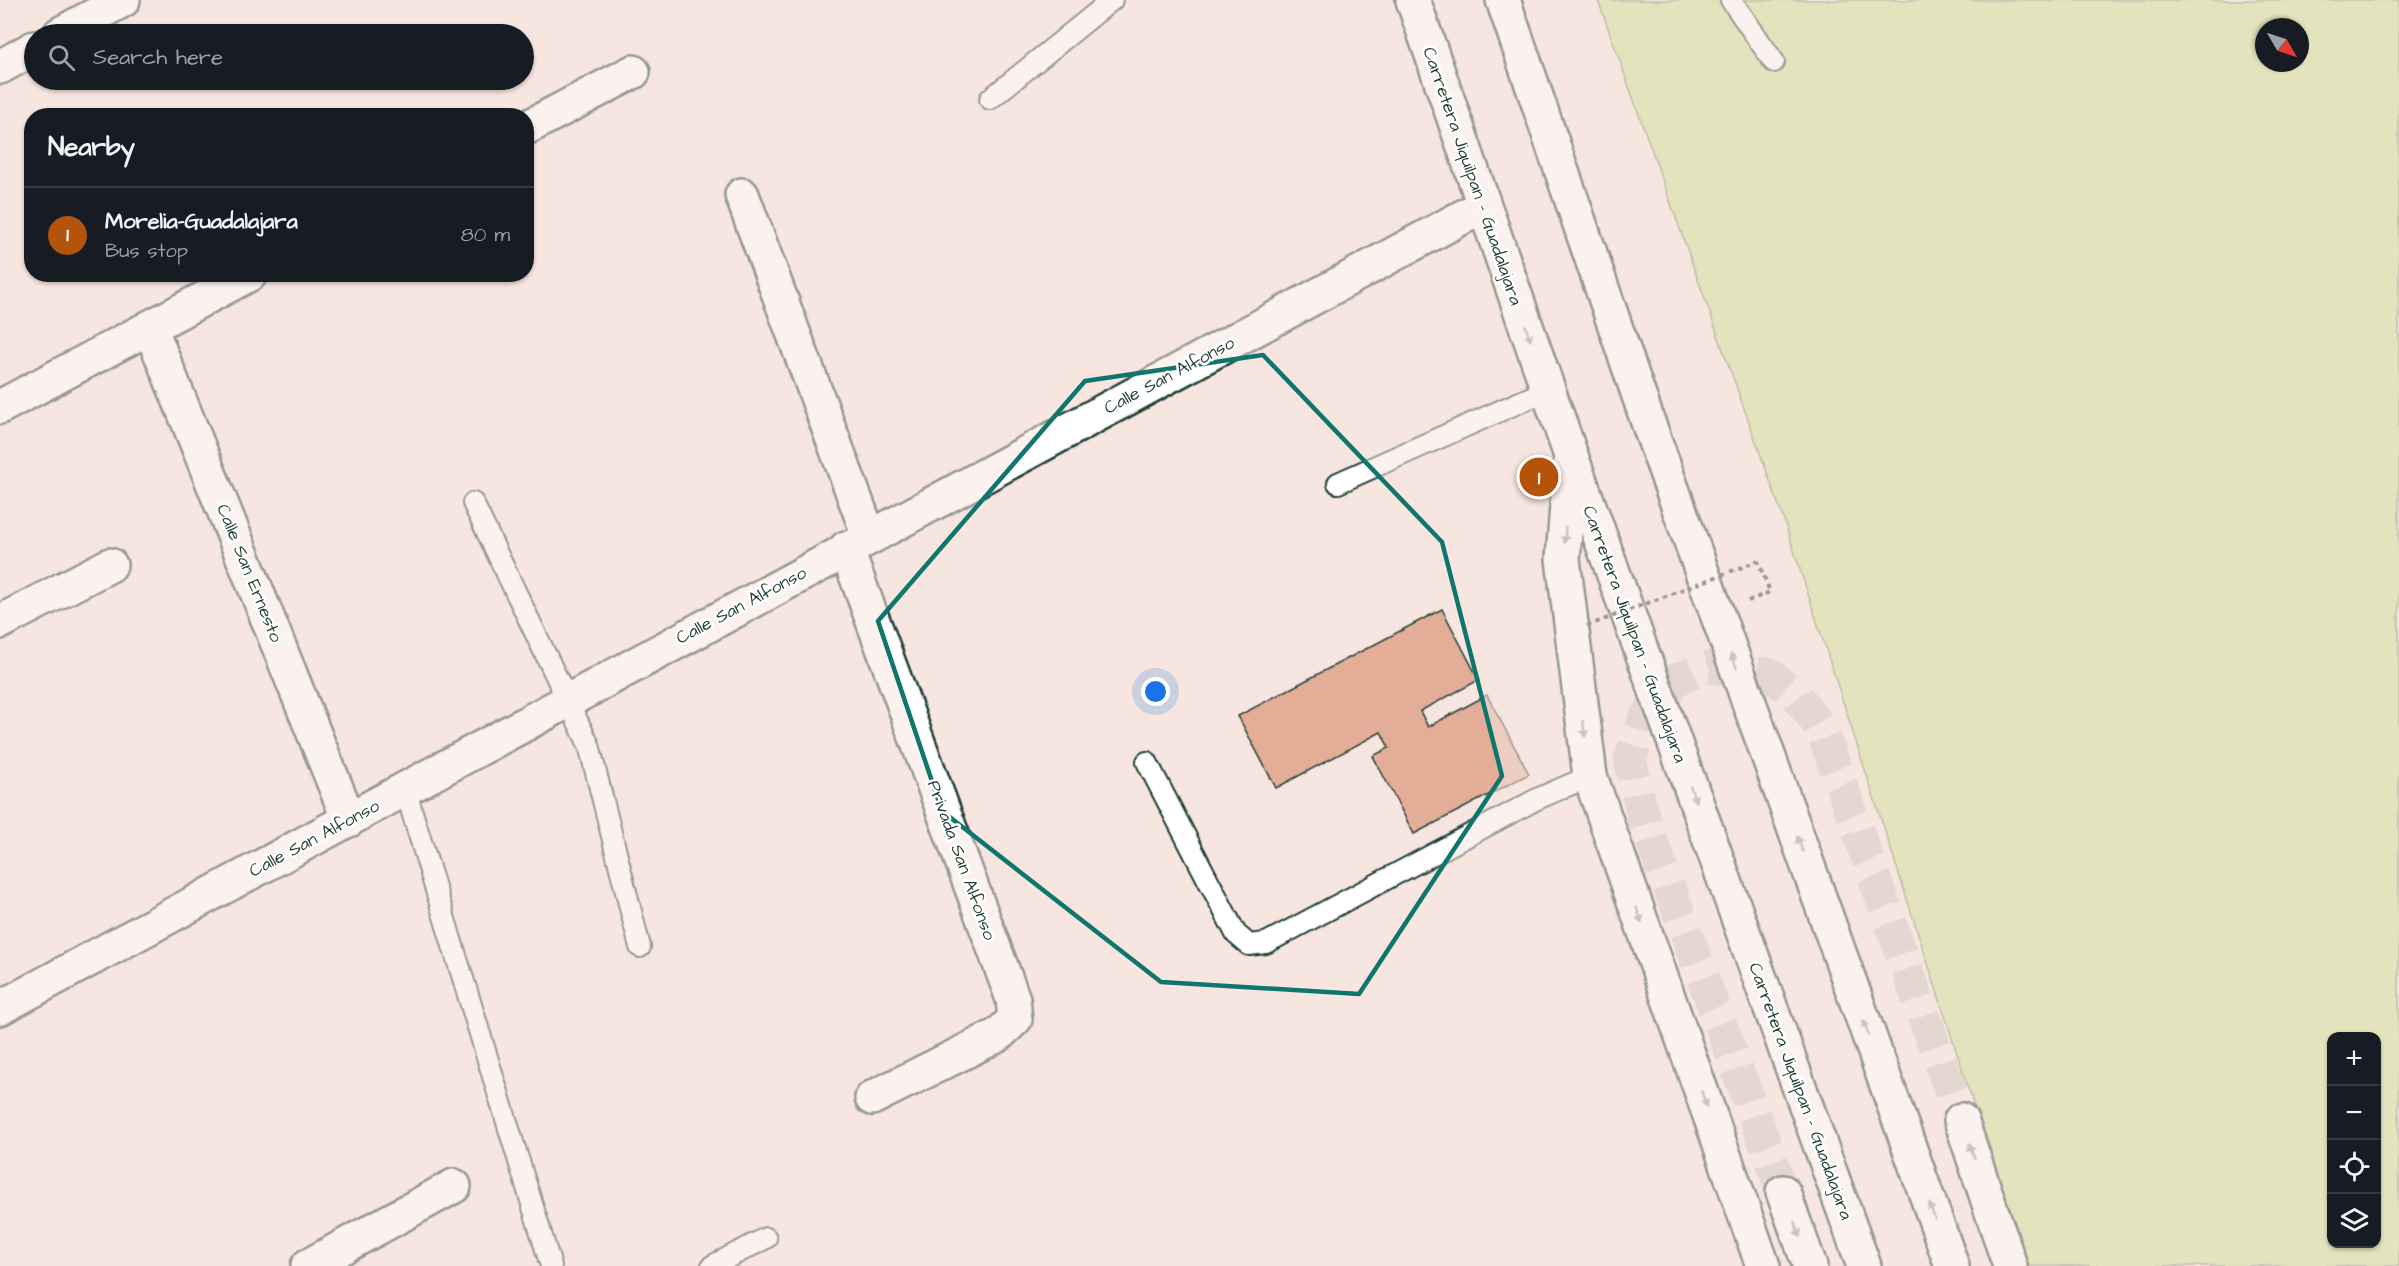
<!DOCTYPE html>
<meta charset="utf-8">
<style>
body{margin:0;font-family:"Architects Daughter",sans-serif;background:#242831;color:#f1f3f6}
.controls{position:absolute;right:18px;bottom:18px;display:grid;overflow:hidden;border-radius:12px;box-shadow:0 2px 4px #0004}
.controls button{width:54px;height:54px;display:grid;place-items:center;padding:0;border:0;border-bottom:2px solid #363941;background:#171b24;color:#f1f3f6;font:30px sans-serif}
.compass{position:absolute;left:2255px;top:18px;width:54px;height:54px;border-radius:50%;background:#171b24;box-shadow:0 2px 4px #0004;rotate:129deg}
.you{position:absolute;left:1156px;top:692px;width:21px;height:21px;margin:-15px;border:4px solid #fff;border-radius:50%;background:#1a73e8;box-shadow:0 0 0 9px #1a73e833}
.badge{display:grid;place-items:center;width:39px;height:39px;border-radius:50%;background:#b45309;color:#fff;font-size:20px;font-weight:700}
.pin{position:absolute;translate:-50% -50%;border:3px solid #fff;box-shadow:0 2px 6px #0006}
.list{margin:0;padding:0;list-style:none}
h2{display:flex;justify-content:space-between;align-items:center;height:78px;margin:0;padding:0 24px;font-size:26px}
h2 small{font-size:20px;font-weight:400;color:#9ea1a6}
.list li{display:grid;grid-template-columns:39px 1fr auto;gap:18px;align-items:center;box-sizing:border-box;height:96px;padding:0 24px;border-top:2px solid #363941}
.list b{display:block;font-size:22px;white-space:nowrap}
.list p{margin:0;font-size:20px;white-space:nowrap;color:#9ea1a6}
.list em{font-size:20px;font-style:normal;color:#9ea1a6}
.icon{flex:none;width:33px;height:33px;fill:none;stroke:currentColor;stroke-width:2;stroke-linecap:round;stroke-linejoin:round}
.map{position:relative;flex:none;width:2399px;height:1266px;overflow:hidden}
.search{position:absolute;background:#171b24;box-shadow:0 2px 4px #0004;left:24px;top:24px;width:510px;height:66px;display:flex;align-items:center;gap:15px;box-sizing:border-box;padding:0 21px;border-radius:33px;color:#9ea1a6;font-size:22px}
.panel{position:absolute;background:#171b24;box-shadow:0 2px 4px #0004;left:24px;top:108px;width:510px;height:174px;border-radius:24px}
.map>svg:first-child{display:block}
</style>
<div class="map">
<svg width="2399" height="1266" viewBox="0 0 2399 1266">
<rect width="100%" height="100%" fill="#f7e6e0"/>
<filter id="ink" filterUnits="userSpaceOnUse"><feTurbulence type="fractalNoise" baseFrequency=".0167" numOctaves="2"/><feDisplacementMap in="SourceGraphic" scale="12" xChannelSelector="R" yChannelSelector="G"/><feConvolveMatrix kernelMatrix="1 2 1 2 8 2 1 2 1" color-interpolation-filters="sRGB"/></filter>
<g filter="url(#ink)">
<path fill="#cbdf93" stroke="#758e64" stroke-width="1.5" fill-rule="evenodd" d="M 1598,0 L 2399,0 L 2399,1266 L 2026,1266 L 1784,520 ZM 2264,27 L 2300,27 L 2300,63 L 2264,63 ZM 2332,1036 L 2376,1036 L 2376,1244 L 2332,1244 Z"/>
<polygon fill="#e3ad98" stroke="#1f3d34" stroke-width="1.5" points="1442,609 1479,680 1420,711 1428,727 1487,695 1529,774 1414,834 1373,756 1389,748 1381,732 1276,788 1238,716"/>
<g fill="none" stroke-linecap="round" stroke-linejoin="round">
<polyline stroke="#ccc4be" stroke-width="33" stroke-dasharray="33 16" stroke-linecap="butt" points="1783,1192 1644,820 1630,759 1645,718 1675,680 1710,667 1769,674 1796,695 1821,728 1961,1120"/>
<defs>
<g id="service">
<polyline points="1731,0 1774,62"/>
<polyline points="990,99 1112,0"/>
<polyline points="1338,483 1547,390"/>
<polyline points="473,503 589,745 640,947"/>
<polyline points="1147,762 1236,934 1249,945 1266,943 1537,799 1590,776"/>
<polyline points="405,789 551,1266"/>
<polyline points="712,1266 766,1238"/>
</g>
<g id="minor">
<polyline points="60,34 123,0"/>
<polyline points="0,67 34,48"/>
<polyline points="526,128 633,72"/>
<polyline points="742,195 869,536"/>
<polyline points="150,327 349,820"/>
<polyline points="0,407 250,274"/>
<polyline points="846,548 1013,999 1015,1019 998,1035 872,1098"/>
<polyline points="0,622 110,565"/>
<polyline points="0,1008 1483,206"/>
<polyline points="308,1266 454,1186"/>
</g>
<g id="trunk">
<polyline points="1413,0 1571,456 1864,1266"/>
<polyline points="1503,0 1648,422 1952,1266"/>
<polyline points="1570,466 1563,559 1590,776 1763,1266"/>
<polyline points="1961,1120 2010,1266"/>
<polyline points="1783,1192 1810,1266"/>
</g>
</defs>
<use href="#service" stroke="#1f3d34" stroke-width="24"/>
<use href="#minor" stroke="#1f3d34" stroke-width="38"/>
<use href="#trunk" stroke="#1f3d34" stroke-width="38"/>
<polyline stroke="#1f3d34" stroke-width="4" stroke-dasharray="4.5 4.5" stroke-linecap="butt" points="1748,601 1770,592 1758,561"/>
<use href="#service" stroke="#fff" stroke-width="20"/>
<use href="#minor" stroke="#fff" stroke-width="33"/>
<use href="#trunk" stroke="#fff" stroke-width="33"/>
<polyline stroke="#1f3d34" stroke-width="4" stroke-dasharray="4.5 4.5" stroke-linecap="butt" points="1587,626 1758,561"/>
</g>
<defs><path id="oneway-solid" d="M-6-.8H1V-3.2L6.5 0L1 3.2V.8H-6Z" transform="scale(1.5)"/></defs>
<g fill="#8f9e9a">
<use href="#oneway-solid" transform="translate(1528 333) rotate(71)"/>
<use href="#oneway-solid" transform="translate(1565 535) rotate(94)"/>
<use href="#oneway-solid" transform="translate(1734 661) rotate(-110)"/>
<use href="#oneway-solid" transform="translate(1584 729) rotate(83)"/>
<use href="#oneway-solid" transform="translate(1693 794) rotate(70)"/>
<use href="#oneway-solid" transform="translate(1800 844) rotate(-110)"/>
<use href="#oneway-solid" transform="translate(1639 915) rotate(71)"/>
<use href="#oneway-solid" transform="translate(1866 1028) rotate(-110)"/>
<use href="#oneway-solid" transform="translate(1704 1099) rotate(71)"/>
<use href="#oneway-solid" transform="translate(1972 1151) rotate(-109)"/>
<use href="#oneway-solid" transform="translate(1932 1211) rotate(-110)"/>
<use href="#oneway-solid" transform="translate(1797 1229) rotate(70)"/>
</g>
</g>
<path d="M0 0H2399V1266H0ZM 1263,355 L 1442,542 L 1502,776 L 1359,994 L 1161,982 L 942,811 L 878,621 L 1085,381 Z" fill="#f7e6e0" fill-opacity=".55" fill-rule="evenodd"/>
<path fill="none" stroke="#0f766e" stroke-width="4.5" stroke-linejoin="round" d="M 1263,355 L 1442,542 L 1502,776 L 1359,994 L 1161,982 L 942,811 L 878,621 L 1085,381 Z"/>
<g text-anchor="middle" stroke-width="5" stroke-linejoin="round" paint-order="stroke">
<g font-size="18" fill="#1f3d34" stroke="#fff">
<text transform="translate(1473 176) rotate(71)" y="6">Carretera Jiquilpan - Guadalajara</text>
<text transform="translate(1169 375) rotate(-28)" y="6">Calle San Alfonso</text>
<text transform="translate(250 573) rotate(68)" y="6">Calle San Ernesto</text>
<text transform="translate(741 605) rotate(-28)" y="6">Calle San Alfonso</text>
<text transform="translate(1635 634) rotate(70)" y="6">Carretera Jiquilpan - Guadalajara</text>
<text transform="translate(314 838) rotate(-28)" y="6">Calle San Alfonso</text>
<text transform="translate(962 860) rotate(70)" y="6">Privada San Alfonso</text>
<text transform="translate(1801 1091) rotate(70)" y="6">Carretera Jiquilpan - Guadalajara</text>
</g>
</g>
</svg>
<div class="controls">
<button>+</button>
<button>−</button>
<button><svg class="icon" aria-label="locate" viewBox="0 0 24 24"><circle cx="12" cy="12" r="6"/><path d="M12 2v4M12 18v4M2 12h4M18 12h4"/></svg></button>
<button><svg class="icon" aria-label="layers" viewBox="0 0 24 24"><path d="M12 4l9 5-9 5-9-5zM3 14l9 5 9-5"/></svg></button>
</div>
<svg class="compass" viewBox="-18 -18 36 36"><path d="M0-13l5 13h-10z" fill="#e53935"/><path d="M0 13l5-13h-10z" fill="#9ea1a6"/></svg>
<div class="you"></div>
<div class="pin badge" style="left:1539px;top:477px">1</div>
<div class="search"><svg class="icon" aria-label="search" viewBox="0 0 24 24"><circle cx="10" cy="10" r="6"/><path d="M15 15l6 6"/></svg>Search here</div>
<section class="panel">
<h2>Nearby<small></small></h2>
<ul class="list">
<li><span class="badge">1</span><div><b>Morelia-Guadalajara</b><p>Bus stop</p></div><em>80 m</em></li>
</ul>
</section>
</div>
